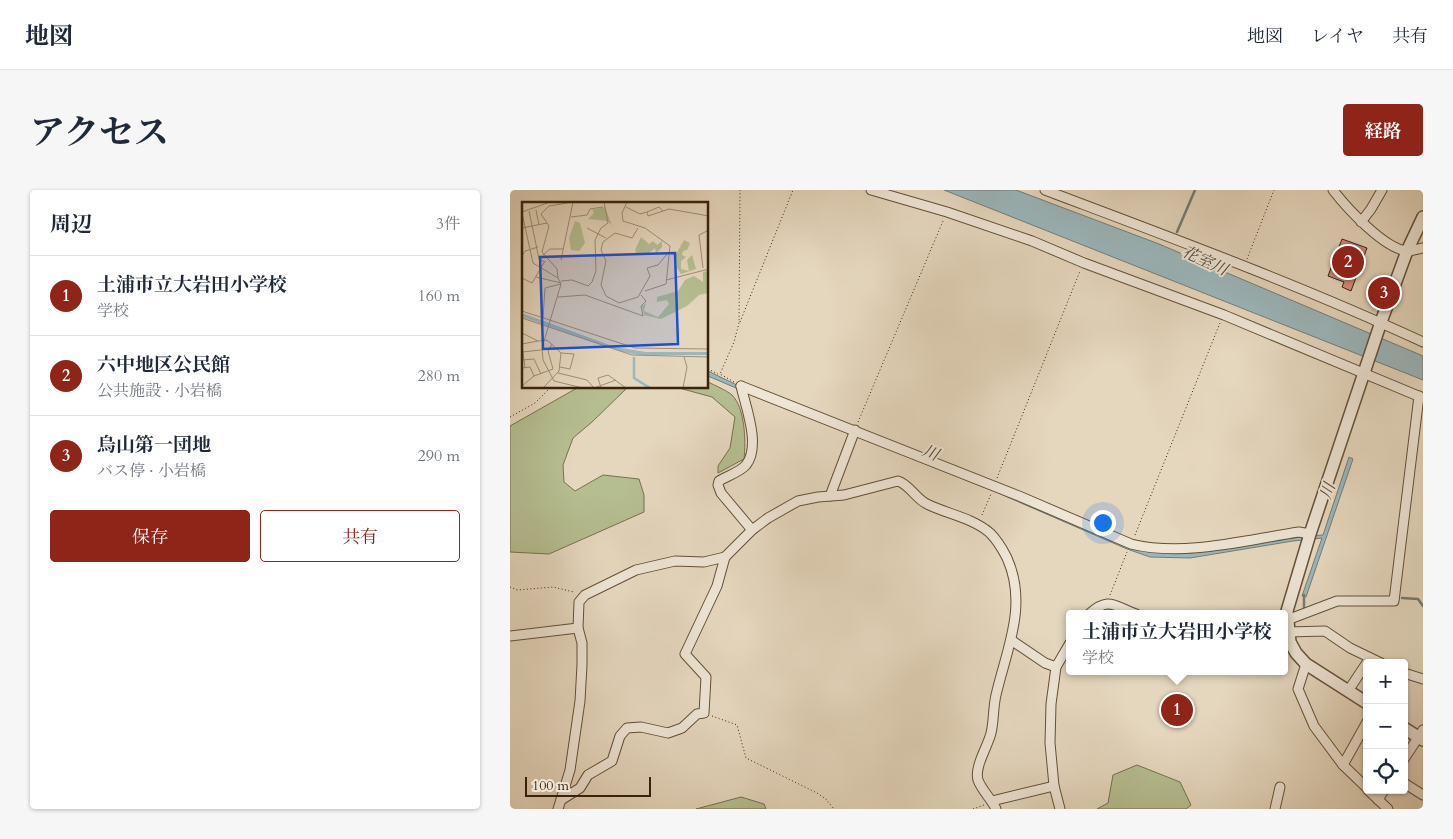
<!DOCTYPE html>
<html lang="ja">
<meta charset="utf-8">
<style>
body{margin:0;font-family:Cardo,"Noto Serif JP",serif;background:#f6f6f7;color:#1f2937}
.controls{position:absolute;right:15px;bottom:15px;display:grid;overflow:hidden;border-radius:5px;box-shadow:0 1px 4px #0004}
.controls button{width:45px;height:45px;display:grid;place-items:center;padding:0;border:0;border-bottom:1px solid #e0e1e3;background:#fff;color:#1f2937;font:25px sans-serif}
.scale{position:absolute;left:15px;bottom:12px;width:126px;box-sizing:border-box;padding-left:5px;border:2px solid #39230a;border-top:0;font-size:14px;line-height:18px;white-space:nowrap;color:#39230a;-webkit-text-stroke:4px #eee5d5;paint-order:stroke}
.you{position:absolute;left:592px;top:332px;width:18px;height:18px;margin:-12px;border:4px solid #fff;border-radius:50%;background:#1a73e8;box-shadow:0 0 0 8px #1a73e833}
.badge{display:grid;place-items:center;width:32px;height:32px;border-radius:50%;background:#8f2418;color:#fff;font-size:16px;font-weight:700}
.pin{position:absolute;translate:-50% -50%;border:2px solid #fff;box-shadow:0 1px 5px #0006}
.popup{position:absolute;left:556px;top:420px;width:222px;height:65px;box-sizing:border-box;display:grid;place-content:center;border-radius:5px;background:#fff;filter:drop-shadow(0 1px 4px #0005);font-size:16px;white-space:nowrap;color:#747a83}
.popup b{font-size:19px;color:#1f2937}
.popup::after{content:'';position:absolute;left:50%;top:100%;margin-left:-10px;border:10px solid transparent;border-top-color:#fff}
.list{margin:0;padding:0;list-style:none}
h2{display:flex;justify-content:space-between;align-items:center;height:65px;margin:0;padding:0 20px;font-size:21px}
h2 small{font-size:16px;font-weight:400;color:#747a83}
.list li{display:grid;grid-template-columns:32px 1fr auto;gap:15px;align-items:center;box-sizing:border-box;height:80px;padding:0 20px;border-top:1px solid #e0e1e3}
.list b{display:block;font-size:19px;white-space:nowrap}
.list p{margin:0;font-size:16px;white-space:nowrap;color:#747a83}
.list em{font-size:16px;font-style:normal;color:#747a83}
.actions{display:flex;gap:10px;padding:15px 20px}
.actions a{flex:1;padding:11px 0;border:1px solid #8f2418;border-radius:5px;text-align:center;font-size:18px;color:#8f2418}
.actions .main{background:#8f2418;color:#fff}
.icon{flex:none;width:28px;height:28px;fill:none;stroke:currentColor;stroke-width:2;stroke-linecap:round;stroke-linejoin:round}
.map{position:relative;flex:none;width:913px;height:619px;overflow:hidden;border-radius:5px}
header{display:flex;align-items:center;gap:30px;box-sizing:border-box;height:70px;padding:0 25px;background:#fff;border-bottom:1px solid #e0e1e3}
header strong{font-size:24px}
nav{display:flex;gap:28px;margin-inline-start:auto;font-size:18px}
.intro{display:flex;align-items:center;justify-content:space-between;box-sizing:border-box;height:120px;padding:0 30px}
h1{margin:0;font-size:35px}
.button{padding:12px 22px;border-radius:5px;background:#8f2418;color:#fff;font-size:18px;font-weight:700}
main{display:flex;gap:30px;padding:0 30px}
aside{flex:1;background:#fff;border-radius:5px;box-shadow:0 1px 4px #0004}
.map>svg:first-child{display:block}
</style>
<header>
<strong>地図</strong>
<nav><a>地図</a><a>レイヤ</a><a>共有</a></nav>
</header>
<div class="intro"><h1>アクセス</h1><a class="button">経路</a></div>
<main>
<aside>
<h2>周辺<small>3件</small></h2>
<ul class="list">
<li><span class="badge">1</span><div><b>土浦市立大岩田小学校</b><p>学校</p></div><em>160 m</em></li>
<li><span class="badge">2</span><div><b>六中地区公民館</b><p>公共施設 · 小岩橋</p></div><em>280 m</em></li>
<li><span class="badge">3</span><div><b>烏山第一団地</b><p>バス停 · 小岩橋</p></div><em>290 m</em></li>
</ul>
<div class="actions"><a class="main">保存</a><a>共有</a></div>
</aside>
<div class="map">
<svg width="913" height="619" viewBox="0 0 913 619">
<rect width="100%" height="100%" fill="#e5d7be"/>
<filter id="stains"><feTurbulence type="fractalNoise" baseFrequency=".004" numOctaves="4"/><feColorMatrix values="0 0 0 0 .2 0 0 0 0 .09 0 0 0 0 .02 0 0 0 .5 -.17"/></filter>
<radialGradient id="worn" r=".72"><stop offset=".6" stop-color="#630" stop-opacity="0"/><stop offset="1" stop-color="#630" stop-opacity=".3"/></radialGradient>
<g fill="#b5be91" stroke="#77704e">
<path d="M 198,192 C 204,195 216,200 222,205 C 235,218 236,251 234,269 L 208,283 L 208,276 L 220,258 L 225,227 L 202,207 L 169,198 L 198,198 Z"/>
<polygon points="67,198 117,198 82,232 63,248 53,275 54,292 65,301 93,285 129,289 134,305 134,322 39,364 0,362 0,236"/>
<polygon points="627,575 670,592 681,615 676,619 587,619 598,613 603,585"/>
<polygon points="231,607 254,614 256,619 186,619"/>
</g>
<g fill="#9bb7bc" stroke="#747c75">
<polygon points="434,0 506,0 649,54 913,166 913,190"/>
<polygon points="198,181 229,196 619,355 642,362 681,363 783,347 813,345 839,267 843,269 796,407 792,406 812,348 783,351 680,368 640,367 617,359 488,303 226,198 198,186"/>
</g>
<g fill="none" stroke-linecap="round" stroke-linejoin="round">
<g stroke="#747c75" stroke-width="2.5">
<polyline points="667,42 685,0"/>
<polyline points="892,408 908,409 913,416"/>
<polyline points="794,418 794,405"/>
</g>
</g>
<polygon fill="#dc8e83" stroke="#39230a" points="832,49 857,58 841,101 832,97 834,92 818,86"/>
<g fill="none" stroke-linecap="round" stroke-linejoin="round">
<defs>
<g id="minor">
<polyline points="361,0 437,22 522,51 574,73 714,125 913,208"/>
<path d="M 535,0 C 662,48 790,95 913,152"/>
<path d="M 823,0 C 836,17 875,60 898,61 C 902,61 908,59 913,58"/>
<polyline points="851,32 861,19 872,0"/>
<path d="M 231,196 L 509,306 L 621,354 C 675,367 735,350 789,342 L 800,344"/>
<path d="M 231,196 C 236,218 251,256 236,275 C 230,282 217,286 209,291 L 208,295 L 211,303 L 242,340"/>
<polyline points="320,306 345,240"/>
<path d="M 579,424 C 599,406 604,416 626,424"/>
<polyline points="777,430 827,411 884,411 909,206"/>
<polyline points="778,442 815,441 840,458 871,473"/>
<polyline points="0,446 68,438"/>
<polyline points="501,450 535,473 546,477"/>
<polyline points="796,474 788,499 804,536 833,575 857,598"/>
<polyline points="894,483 913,489"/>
<polyline points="838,501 860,468"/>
<polyline points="894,569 913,540"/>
<polyline points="833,575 857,532"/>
<polyline points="894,593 913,605"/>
<polyline points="858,600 878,619"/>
<path d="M 51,610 L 70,598 L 78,585 L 102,571 L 110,546 L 117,538 L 131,537 L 158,543 L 172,538 L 187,524 L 194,523 L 196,487 L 175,464 L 207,396 L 215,367 L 242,340 L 258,328 L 288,311 L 308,307 L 334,305 L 388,291 C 400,295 406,309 417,314 C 437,324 463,328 480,343 C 488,351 492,358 497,368 C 518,415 497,458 486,505 C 483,517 484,531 481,543 C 478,556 464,577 468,590 C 471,599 482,610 486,619"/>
<polyline points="868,610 874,600"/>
<polyline points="482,611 544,596"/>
<polyline points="48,619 60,580 70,511 72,475 72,453 68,438 69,412 75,405 126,380 165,371 194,372 215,367"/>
<polyline points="550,619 544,596 540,553 541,514 546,477 560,453"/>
<polyline points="765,619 770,597"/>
</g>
<g id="tertiary">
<polyline points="857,513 796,474 786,463 780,452 777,421 800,344 871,132 897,61 913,27"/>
<polyline points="894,538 913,550"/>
</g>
</defs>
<use href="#minor" stroke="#645037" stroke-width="11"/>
<use href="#tertiary" stroke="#645037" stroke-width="14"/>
<g stroke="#39230a" stroke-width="1" stroke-dasharray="1 2.5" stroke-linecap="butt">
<polyline points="737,69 764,0"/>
<polyline points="230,132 283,0"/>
<polyline points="198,179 208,184"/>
<polyline points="224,192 210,184 224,152 229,133 230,0"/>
<polyline points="0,227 25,213 40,198"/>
<polyline points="348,232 433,31"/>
<polyline points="487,288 570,81"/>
<polyline points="472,325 481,304"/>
<polyline points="625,345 710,133"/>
<polyline points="0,397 7,400 43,397 64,402"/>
<polyline points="600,405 617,362"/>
<polyline points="202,526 227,535 236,568 307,603 316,609 324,619"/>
<polyline points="463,619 474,615"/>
</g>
<use href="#minor" stroke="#eee5d5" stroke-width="9"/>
<use href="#tertiary" stroke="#eee5d5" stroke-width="11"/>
</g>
<g text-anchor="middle" stroke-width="4" stroke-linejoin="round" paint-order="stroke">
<g font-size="16" font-style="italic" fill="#524836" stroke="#eee5d5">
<text transform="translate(695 70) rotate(25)" y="6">花室川</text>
<text transform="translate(421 262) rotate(22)" y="6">川</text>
<text transform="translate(817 301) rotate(-71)" y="6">川</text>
</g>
</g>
<g transform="translate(12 12)">
<rect width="186" height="186" fill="#e5d7be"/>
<path d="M 83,5 L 90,24 L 86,19 L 66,17 L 72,11 L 70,8 ZM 53,19 L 58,21 L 63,41 L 57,49 L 49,48 L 47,36 ZM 119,35 L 127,42 L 131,39 L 135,43 L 140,39 L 140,45 L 134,52 L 133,46 L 127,51 L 115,53 L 113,48 ZM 162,38 L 168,41 L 165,48 L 161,49 L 160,53 L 164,55 L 159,59 L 159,67 L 167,69 L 165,58 L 170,53 L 174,67 L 159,72 L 155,66 L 154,52 ZM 186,69 L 186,91 L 177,93 L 165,104 L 139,117 L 122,113 L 120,104 L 124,101 L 122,109 L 136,115 L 147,102 L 145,98 L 135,100 L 135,95 L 156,89 L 163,78 L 172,74 L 181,80 L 181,70 Z" fill="#b5be91"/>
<path d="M 0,111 L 93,145 L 124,150 L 186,150 L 186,153 L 117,153 L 97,149 L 0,115 Z" fill="#9bb7bc"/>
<path fill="none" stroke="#9bb7bc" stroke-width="2.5" d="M 112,155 L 112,176 L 128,186"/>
<path fill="none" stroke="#a08f76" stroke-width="1" d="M 105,0 L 100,11 L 101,19 L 123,26 L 148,44 L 144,82 L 123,89M 104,5 L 118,12 L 125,10 L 126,14M 14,8 L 17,23M 7,9 L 17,57 L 23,60M 0,10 L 28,0M 125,10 L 137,5 L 141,9M 0,11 L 11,61 L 36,76 L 39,82 L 20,146 L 21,158 L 32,179 L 61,186M 126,14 L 147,7 L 187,14M 49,15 L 65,13 L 68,7 L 81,5M 0,26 L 25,21M 65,26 L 84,36M 116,26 L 110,36 L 93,31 L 81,40 L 79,48 L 84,59 L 79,83 L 84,94 L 97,101 L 116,95 L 128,74 L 125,66 L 136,63 L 145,52M 21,53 L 28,47 L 41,47M 0,54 L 3,49 L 16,45M 39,58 L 51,0M 181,66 L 177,33 L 187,28M 14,75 L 39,81M 0,76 L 10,81 L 23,59M 36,76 L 35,67 L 20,50 L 27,24 L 19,12 L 27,4 L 51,0M 144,78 L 187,67M 39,79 L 50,78 L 66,84 L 70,80 L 74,69 L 73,38 L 79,26 L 86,21 L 82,0M 119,93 L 124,99 L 119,104 L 121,114M 36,95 L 63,93 L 121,114M 0,109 L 113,146 L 187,147M 0,116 L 110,153 L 187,155M 21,116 L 23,86 L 39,82M 0,131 L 16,139 L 25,138 L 39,151 L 37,169 L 21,186M 0,142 L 16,139M 0,143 L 3,165M 0,150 L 19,148M 0,158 L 12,157 L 19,172M 38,165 L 48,167 L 52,152 L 39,151M 0,166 L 8,165 L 12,174M 36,171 L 65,178 L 72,186M 0,184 L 12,174 L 31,167 L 26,149 L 30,142M 72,186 L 94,178M 79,186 L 76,176 L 86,173 L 104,186M 161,186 L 165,165 L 162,155"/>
<path fill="#1d4ed8" fill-opacity="0.15" stroke="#1d4ed8" stroke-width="2.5" d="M 153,51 L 156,142 L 21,147 L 18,55 Z"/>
<rect width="186" height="186" fill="none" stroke="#39230a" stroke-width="2.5"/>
</g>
<rect width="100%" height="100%" filter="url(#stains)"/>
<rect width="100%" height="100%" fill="url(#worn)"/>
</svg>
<div class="controls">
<button>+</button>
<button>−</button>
<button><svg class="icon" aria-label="locate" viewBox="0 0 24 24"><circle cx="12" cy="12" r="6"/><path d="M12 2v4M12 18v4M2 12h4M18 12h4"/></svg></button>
</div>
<div class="scale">100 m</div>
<div class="you"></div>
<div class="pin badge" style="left:667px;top:520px">1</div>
<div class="popup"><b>土浦市立大岩田小学校</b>学校</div>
<div class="pin badge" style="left:838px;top:72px">2</div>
<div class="pin badge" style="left:874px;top:103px">3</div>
</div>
</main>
